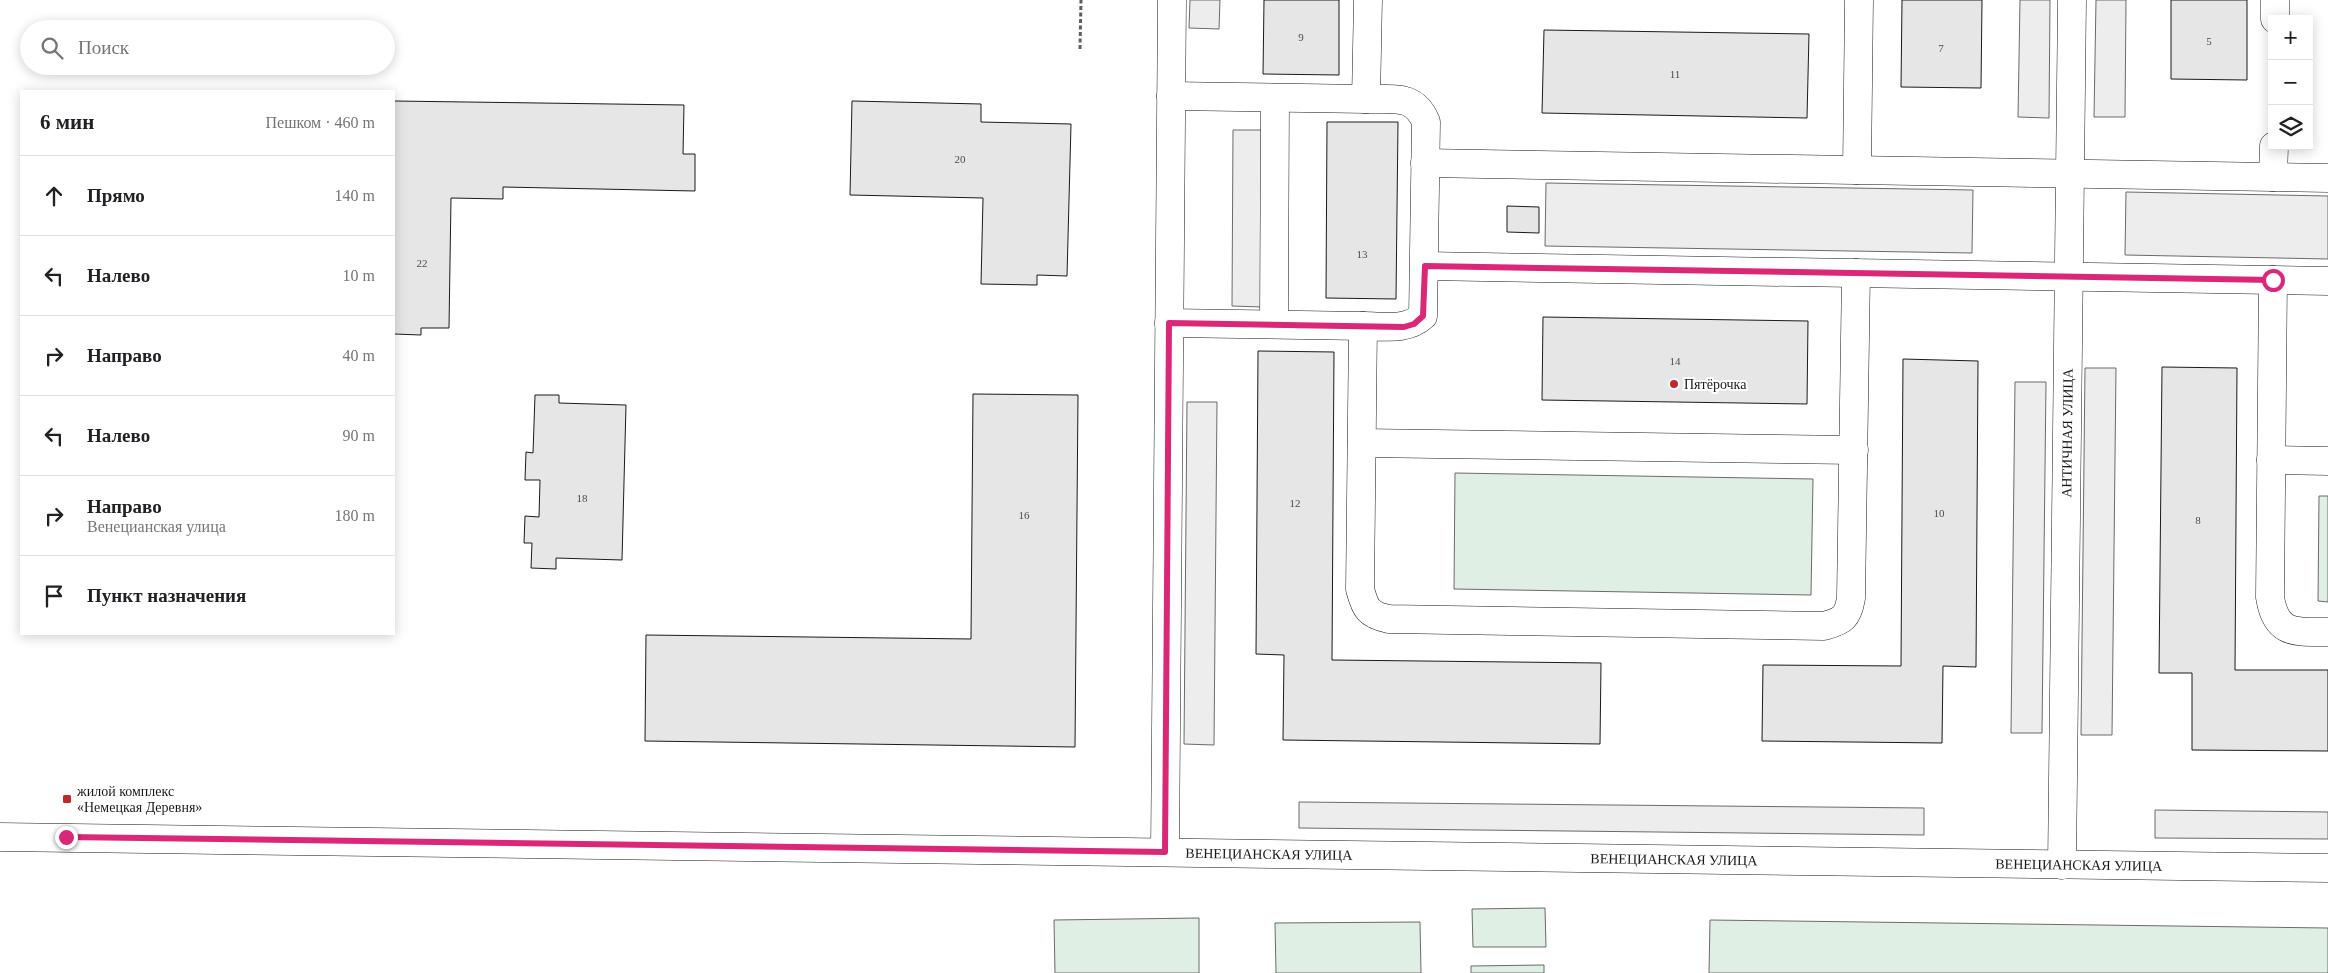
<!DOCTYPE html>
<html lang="ru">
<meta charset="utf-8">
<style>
body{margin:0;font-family:"Times New Roman",serif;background:#f2f2f2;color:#202124}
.controls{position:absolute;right:15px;top:15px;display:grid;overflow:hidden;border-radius:0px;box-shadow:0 2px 12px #0003}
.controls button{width:45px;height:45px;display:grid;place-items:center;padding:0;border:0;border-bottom:1px solid #e0e0e0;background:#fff;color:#202124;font:25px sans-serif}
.stop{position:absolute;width:15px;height:15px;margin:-11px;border:4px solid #db2777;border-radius:50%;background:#fff}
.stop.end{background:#db2777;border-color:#fff;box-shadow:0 1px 5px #0008}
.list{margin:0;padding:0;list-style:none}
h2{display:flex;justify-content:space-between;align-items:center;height:65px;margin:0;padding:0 20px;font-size:21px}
h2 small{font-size:16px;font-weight:400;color:#757577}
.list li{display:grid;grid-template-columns:32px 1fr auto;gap:15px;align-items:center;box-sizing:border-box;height:80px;padding:0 20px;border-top:1px solid #e0e0e0}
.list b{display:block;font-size:19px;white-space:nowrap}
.list p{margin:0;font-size:16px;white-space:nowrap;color:#757577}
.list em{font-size:16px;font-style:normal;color:#757577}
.icon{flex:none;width:28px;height:28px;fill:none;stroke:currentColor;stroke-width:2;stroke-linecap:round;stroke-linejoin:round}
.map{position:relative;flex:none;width:2328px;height:973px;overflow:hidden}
.search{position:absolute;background:#fff;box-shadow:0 2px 12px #0003;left:20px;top:20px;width:375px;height:55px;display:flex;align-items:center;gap:12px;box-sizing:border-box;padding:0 18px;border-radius:28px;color:#757577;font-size:19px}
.panel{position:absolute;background:#fff;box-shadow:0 2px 12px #0003;left:20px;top:90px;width:375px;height:545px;border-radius:0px}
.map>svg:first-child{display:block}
</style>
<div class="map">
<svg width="2328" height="973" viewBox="0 0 2328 973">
<rect width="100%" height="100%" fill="#fff"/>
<g fill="#e0efe3" stroke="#6a6a6a">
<polygon points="1455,473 1813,479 1811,595 1454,589"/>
<polygon points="2319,496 2328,496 2328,602 2318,601"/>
<polygon points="1545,908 1546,947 1473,947 1472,909"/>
<polygon points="1199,918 1199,973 1055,973 1054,920"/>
<polygon points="1710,920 2328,928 2328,973 1709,973"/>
<polygon points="1420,922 1421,973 1276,973 1275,923"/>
<polygon points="1544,965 1544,973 1471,973 1471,966"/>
</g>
<g fill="#ededed" stroke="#6a6a6a">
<polygon points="1190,0 1220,0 1219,29 1189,28"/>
<polygon points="2020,0 2050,0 2049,118 2018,117"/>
<polygon points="2096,0 2126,0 2125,117 2094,117"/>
<polygon points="1233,130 1264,130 1262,307 1232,306"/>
<polygon points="1546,183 1973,190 1972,253 1545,246"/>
<polygon points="2126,192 2328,196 2328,259 2125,255"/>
<polygon points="2085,368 2116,368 2112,735 2081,735"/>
<polygon points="2015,382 2046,382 2042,733 2011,733"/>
<polygon points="1187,402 1217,402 1214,745 1184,744"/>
<polygon points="1299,802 1924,808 1924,835 1299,828"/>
<polygon points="2155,810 2328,812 2328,839 2155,838"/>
</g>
<g fill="#e6e6e6" stroke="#1a1a1a">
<polygon points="1264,0 1339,0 1339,75 1263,74"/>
<polygon points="1902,0 1982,0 1981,88 1901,87"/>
<polygon points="2171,0 2247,0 2247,80 2171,79"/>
<polygon points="1544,30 1809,34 1807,118 1542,113"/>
<polygon points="394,101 684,105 683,154 695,154 695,191 503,187 503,199 451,198 449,328 421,328 421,335 394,334"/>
<polygon points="852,101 981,104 981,122 1071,124 1067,276 1037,275 1037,285 981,284 983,198 850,195"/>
<polygon points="1327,122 1398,122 1396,299 1326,298"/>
<polygon points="1507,206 1539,207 1539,233 1507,232"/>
<polygon points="1543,317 1808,321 1807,404 1542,400"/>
<polygon points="1258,351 1334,352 1332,660 1601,663 1600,744 1283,740 1284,655 1256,654"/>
<polygon points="1903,359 1978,361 1976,667 1943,666 1942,743 1762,741 1763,665 1901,666"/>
<polygon points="2162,367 2237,368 2235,670 2328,670 2328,751 2192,750 2192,673 2159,673"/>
<polygon points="973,394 1078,395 1075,747 645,741 646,635 971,639"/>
<polygon points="535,395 559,395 559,403 626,405 622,560 556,558 556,569 531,568 532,543 524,543 525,516 539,517 540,480 525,480 526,452 533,453"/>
</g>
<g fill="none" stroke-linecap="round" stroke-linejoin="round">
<defs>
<g id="minor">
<path d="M 1368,0 L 1366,99 C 1393,100 1414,93 1426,122 L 1423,316 C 1406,331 1385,326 1363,326 L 1360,589 C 1365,608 1368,615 1389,619 L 1824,626 C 1843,621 1848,617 1851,598 L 1856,273"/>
<polyline points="2275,19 2275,0"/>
<polyline points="1171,96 1366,99"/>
<polyline points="1425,163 2328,178"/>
<polyline points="1857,170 1859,0"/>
<polyline points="2273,177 2274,146"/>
<polyline points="1425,266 2328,281"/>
<path d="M 2273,280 L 2270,597 C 2276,635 2295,632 2328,632"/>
<polyline points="1169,323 1363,326"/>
<polyline points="1274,324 1275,98"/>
<polyline points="1362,443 1854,450"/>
<polyline points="2271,460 2328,461"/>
<path id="s1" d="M 0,837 L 2328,868"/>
<polyline points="1165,852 1172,0"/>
<path id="s2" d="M 2062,865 L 2072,0"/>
</g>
</defs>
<use href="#minor" stroke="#1a1a1a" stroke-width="29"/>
<polyline stroke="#5f5f5f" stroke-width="3" stroke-dasharray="4 2.5" stroke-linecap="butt" points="1080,49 1081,0"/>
<use href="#minor" stroke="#fff" stroke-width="28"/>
</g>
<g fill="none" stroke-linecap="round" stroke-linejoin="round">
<polyline stroke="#db2777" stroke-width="6" points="66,837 1165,852 1169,323 1404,327 1414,324 1423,316 1425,266 2273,280"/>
</g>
<g fill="#c62828" stroke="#fff" stroke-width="2">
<circle cx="1674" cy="384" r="5"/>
<rect x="62" y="794" width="10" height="10" rx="2.5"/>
</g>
<g text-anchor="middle" stroke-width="4" stroke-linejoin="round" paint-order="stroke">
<g font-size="11" fill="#4d4d4d">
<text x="1301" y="41">9</text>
<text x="2209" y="45">5</text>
<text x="1941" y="52">7</text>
<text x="1675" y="78">11</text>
<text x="960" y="163">20</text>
<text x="1362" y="258">13</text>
<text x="422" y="267">22</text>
<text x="1675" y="365">14</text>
<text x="582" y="502">18</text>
<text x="1295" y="507">12</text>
<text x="1939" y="517">10</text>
<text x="1024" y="519">16</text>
<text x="2198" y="524">8</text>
</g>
<g font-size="14" fill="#1a1a1a" stroke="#fff" text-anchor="start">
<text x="1684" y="389">Пятёрочка</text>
<text x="77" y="796">жилой комплекс<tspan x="77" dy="16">«Немецкая Деревня»</tspan></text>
</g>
<g font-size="14" fill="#1a1a1a" stroke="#fff">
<text dy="5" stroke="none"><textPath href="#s2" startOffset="432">АНТИЧНАЯ УЛИЦА</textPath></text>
<text dy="5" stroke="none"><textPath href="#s1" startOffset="1269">ВЕНЕЦИАНСКАЯ УЛИЦА</textPath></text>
<text dy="5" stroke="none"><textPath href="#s1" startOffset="1674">ВЕНЕЦИАНСКАЯ УЛИЦА</textPath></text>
<text dy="5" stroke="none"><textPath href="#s1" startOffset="2079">ВЕНЕЦИАНСКАЯ УЛИЦА</textPath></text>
</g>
</g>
</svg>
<div class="controls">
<button>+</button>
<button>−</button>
<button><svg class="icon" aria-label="layers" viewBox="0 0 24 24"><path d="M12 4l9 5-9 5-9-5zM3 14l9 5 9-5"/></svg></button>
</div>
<div class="stop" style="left:2273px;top:280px"></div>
<div class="stop end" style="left:66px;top:837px"></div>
<div class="search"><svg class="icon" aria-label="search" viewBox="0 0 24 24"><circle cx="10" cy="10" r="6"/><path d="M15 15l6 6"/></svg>Поиск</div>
<section class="panel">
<h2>6 мин<small>Пешком · 460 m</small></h2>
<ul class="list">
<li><svg class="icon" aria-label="ahead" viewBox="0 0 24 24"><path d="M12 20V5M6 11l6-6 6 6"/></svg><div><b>Прямо</b></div><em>140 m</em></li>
<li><svg class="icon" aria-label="left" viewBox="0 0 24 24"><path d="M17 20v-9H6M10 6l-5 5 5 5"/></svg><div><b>Налево</b></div><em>10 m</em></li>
<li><svg class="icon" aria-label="right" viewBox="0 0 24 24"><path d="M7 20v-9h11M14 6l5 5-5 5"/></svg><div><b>Направо</b></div><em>40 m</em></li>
<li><svg class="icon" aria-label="left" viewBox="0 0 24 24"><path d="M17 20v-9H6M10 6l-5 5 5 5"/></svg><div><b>Налево</b></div><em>90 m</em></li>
<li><svg class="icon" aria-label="right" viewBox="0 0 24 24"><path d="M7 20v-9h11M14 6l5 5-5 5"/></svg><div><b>Направо</b><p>Венецианская улица</p></div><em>180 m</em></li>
<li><svg class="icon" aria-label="arrive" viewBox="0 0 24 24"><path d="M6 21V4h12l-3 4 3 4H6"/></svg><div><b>Пункт назначения</b></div></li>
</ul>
</section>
</div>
